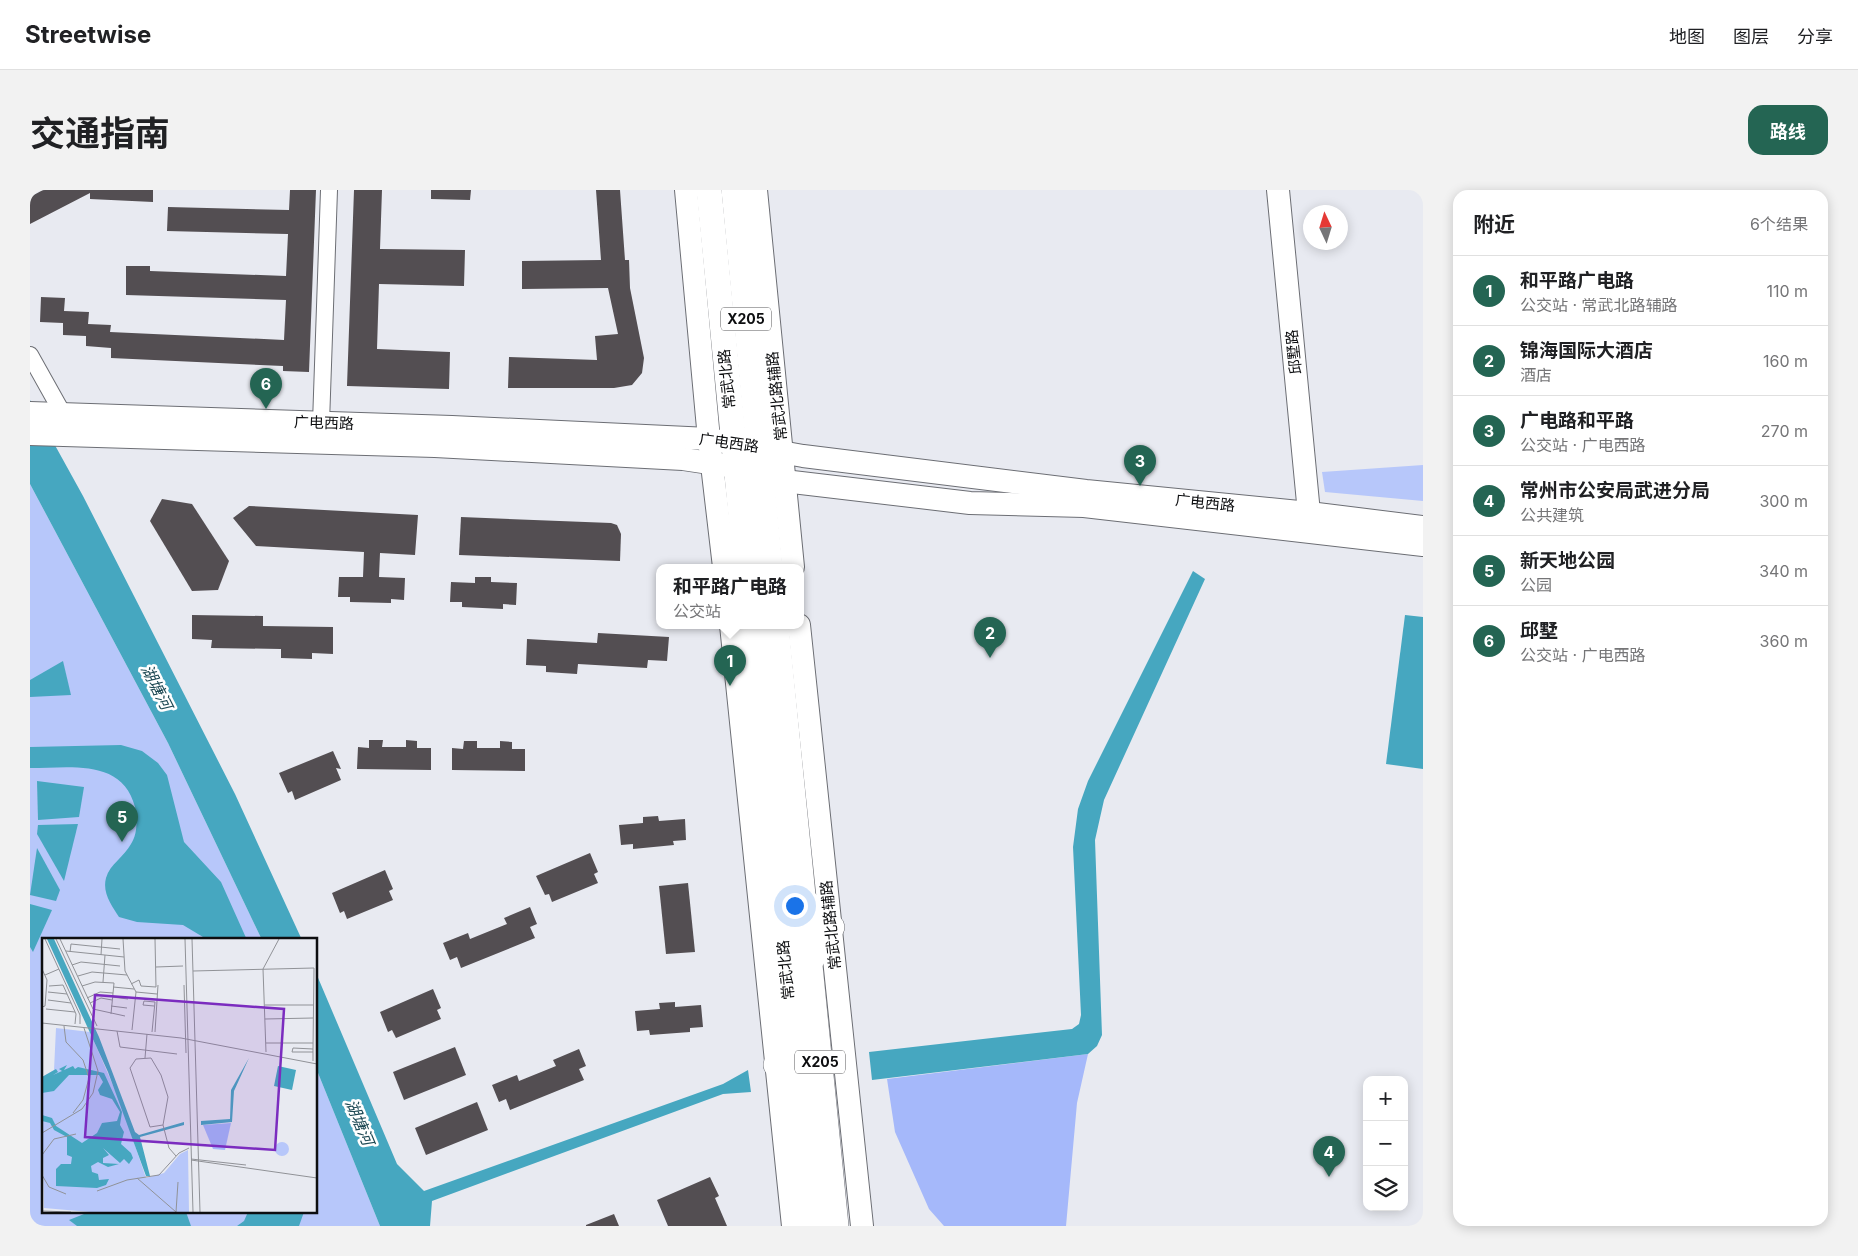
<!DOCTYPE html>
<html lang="zh">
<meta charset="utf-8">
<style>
body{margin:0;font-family:Inter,"Noto Sans SC",sans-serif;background:#f2f2f2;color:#202124}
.controls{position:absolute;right:15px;bottom:15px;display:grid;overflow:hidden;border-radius:10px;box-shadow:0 2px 12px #0003}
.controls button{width:45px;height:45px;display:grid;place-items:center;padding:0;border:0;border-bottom:1px solid #e0e0e0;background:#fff;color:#202124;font:25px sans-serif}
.compass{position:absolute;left:1273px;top:15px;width:45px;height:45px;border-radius:50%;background:#fff;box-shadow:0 2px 12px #0003;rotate:356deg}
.you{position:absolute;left:764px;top:715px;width:18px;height:18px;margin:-12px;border:4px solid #fff;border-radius:50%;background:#1a73e8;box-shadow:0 0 0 8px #1a73e833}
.badge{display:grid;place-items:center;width:32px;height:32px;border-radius:50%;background:#246553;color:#fff;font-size:16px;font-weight:700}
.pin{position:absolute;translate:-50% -41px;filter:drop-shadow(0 1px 2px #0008)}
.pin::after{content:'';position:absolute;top:26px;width:18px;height:15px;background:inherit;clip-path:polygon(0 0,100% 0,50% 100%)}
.popup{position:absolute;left:626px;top:374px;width:148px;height:65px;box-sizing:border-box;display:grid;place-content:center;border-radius:10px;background:#fff;filter:drop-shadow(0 1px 4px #0005);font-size:16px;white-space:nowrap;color:#757577}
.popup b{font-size:19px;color:#202124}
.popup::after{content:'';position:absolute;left:50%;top:100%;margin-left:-10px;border:10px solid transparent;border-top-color:#fff}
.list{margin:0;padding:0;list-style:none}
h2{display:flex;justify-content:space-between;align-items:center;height:65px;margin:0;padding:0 20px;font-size:21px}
h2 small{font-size:16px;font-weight:400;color:#757577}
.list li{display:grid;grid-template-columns:32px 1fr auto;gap:15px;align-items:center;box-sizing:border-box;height:70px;padding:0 20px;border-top:1px solid #e0e0e0}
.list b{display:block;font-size:19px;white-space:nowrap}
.list p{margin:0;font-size:16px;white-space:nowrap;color:#757577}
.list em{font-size:16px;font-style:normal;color:#757577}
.icon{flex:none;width:28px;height:28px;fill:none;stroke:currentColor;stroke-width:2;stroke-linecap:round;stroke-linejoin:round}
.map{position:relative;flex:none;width:1393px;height:1036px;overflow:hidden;border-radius:15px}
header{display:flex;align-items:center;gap:30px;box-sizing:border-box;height:70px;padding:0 25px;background:#fff;border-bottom:1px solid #e0e0e0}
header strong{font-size:24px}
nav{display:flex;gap:28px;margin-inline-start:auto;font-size:18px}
.intro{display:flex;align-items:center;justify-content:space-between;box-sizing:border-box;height:120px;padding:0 30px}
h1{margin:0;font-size:35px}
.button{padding:12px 22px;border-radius:15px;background:#246553;color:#fff;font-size:18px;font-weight:700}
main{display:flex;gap:30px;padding:0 30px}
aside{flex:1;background:#fff;border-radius:15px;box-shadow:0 2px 12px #0003}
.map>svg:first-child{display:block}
</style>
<header>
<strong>Streetwise</strong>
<nav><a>地图</a><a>图层</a><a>分享</a></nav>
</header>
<div class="intro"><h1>交通指南</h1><a class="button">路线</a></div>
<main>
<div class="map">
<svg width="1393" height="1036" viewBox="0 0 1393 1036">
<rect width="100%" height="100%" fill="#e8eaf1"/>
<g fill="#b7c7fa">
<polygon points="1393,275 1393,311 1295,302 1292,282"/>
<polygon points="0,294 138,553 232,750 14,750 14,1022 286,1022 286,878 350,1036 0,1036"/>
</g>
<polygon fill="#a5b8fa" points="1058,864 1047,913 1036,1036 914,1036 899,1019 865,942 857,889"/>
<g fill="#46a7c0">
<polygon points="0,210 53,306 205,604 272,750 232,750 138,553 0,294"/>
<polygon points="1163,381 1175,389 1074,610 1065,650 1072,845 1067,856 1058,864 842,890 839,862 1042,839 1049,834 1051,825 1043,657 1048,619 1058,591"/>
<polygon points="1375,425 1393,427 1393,579 1356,574"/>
<polygon points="33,471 41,505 0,507 0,490"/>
<path d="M 91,555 L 112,561 L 128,573 L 137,585 L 154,652 L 191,692 L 217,750 L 178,750 L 153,735 L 107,732 L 89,727 C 82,716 72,703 76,688 C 80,674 94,667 101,654 C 108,643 107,629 105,617 C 93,568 39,578 0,578 L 0,557 Z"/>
<polygon points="7,591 54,597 49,627 8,630"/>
<polygon points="48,634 34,691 7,644 8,635"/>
<polygon points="7,658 30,700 26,711 0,705"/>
<polygon points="0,714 22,720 3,762 0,757"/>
<polygon points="286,783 367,974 394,1001 693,894 718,880 721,902 693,904 402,1011 400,1036 350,1036 286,878"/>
<polygon points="59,1022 156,1022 161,1036 47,1036 39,1030"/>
<polygon points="218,1022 274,1022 269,1036 207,1036 214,1031"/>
</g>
<g fill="#534e52">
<polygon points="13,0 123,0 123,12 60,9 60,3 0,34 0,7"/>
<polygon points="260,0 286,0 279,182 253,181 253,176 81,168 81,158 56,156 56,146 33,145 33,133 10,132 11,107 35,108 34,121 59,122 58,134 81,135 80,142 254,150 256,110 96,105 96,76 120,76 120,81 256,86 258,44 137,41 138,17 259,20"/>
<polygon points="324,0 352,0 350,59 435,60 434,96 349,94 347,159 420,162 419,199 317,196"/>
<polygon points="401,0 441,0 440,10 401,9"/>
<polygon points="566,0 590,0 595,70 599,70 600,98 614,168 612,183 602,195 584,198 478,198 479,167 567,170 565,146 588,144 578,98 492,99 492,71 571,70"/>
<polygon points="132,309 162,314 199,371 188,400 162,401 120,331"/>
<polygon points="219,316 388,325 385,365 350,363 349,387 375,388 374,410 361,409 361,413 320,412 320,407 308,407 309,387 333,387 334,362 226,356 203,328"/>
<polygon points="431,327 581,333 587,335 591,344 590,371 429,365"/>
<polygon points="445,387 461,387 461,392 487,393 486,415 473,414 473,419 432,417 432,412 420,412 421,392 445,393"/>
<polygon points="162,425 233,426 233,436 303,437 303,464 282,463 282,469 251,468 251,459 181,458 182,450 162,449"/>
<polygon points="568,443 639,447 637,471 618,470 617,478 548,474 547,484 516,482 516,476 496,475 497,449 567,453"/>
<polygon points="339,550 353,550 352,557 376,557 376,550 387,551 387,558 401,558 401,580 327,579 328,557 339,558"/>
<polygon points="434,551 447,551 447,558 470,558 470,551 482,552 482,559 495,559 495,581 422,580 422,558 433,559"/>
<polygon points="303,561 311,579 306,578 311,590 265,610 262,601 258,603 249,583"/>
<polygon points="628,626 629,631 655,629 656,650 643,651 644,655 603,659 603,654 591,655 589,635 613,633 613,627"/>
<polygon points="560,663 568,682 564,684 568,693 522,712 519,704 515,705 506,686"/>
<polygon points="355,680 363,699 359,701 363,710 317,729 314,721 310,723 302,703"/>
<polygon points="658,693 665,762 636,764 629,696"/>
<polygon points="500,717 507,734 500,737 505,748 431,778 427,767 420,770 413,753 438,743 440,749 477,734 474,728"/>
<polygon points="403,799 411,818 407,820 411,829 366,848 362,840 358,842 350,822"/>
<polygon points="645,812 645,817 671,815 673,837 660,838 660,842 620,845 619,840 607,841 605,821 630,819 629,813"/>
<polygon points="425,857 436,885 374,910 363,882"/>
<polygon points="549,859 556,876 549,879 554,890 480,920 476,909 469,912 462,895 487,885 489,891 526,876 523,870"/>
<polygon points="447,912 458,940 396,965 385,938"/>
<polygon points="680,987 689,1006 685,1008 697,1036 638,1036 627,1010"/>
<polygon points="584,1024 589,1036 556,1036 556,1035"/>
</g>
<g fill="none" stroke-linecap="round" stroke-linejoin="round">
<defs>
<g id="street">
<polyline points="0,165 33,224"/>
<polyline points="291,233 299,0"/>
</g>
<g id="secondary">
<polyline points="656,0 679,249 694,377"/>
<polyline points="726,0 763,377"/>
<polyline points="1248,0 1279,323"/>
<polyline points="0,223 422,237 679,249 773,266 1056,301 1279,323 1393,337"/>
<polyline points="0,244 405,256 653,269 706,277 754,291 940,313 1054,316 1393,355"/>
<polyline points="701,435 763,1036"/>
<polyline points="769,435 832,1036"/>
</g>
<g id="primary">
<polyline points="679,0 716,377"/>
<polyline points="704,0 740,377"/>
<polyline points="722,435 782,1036"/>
<polyline points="746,435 806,1036"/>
<polyline points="773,709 802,737 780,772"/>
<polyline points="746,875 760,840"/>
</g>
</defs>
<use href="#street" stroke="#6c6e74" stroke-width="18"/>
<use href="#secondary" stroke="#6c6e74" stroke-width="24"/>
<use href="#primary" stroke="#6c6e74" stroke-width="26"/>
<use href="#street" stroke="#fff" stroke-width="16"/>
<use href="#secondary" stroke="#fff" stroke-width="22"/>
<use href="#primary" stroke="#fff" stroke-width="25"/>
</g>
<g text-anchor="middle" stroke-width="5" stroke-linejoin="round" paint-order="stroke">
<g fill="#fff" stroke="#565658" stroke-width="1">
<rect x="691" y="117.5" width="50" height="23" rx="4"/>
<rect x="765" y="860.5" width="50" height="23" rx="4"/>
</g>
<g font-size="14" font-weight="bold" fill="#0d0e10">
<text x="716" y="134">X205</text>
<text x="790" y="877">X205</text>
</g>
<g font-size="15" fill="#0d0e10" stroke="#fff">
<text transform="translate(1264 162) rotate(-96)" y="5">邱墅路</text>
<text transform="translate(697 189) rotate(-96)" y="5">常武北路</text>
<text transform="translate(747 206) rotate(-96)" y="5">常武北路辅路</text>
<text transform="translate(294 233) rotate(2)" y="5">广电西路</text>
<text transform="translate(699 253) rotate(8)" y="5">广电西路</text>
<text transform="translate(1175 313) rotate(6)" y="5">广电西路</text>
<text transform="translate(801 735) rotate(-96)" y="5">常武北路辅路</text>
<text transform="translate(756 780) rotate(-96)" y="5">常武北路</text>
</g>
<g font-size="16" font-style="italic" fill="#1e4954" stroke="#fff">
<text transform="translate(127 497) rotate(63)" y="6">湖塘河</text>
<text transform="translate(330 932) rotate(67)" y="6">湖塘河</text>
</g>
</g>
<g transform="translate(12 748)">
<rect width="275" height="275" fill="#e8eaf1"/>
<path d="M 14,90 L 48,94 L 79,166 L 104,240 L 122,235 L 138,216 L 146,212 L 147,274 L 48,274 L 2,270 L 0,139 L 12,132 ZM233 211a7 7 0 1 1 14 0a7 7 0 1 1-14 0Z" fill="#b7c7fa"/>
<path d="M 189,185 L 183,212 L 171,211 L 161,187 Z" fill="#a5b8fa"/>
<path d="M 5,1 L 12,1 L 57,99 L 93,194 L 97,197 L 142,184 L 142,187 L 98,199 L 108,238 L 104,238 L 66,134 ZM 207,120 L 192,153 L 190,184 L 159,187 L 159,183 L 188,181 L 189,152 ZM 25,127 L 22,132 L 31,128 L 33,131 L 36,129 L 62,135 L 80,174 L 78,187 L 82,194 L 79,206 L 89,215 L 91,220 L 87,226 L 82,221 L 78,225 L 61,210 L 67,217 L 61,220 L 61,225 L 77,226 L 66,229 L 56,224 L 49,228 L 50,234 L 56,236 L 57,242 L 67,241 L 64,247 L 55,250 L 14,248 L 14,231 L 19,226 L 29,226 L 30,219 L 25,217 L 25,199 L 12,192 L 8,185 L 0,183 L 0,177 L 10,180 L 14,188 L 40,205 L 55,195 L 60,185 L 75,183 L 78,174 L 70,161 L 58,157 L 56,152 L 61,144 L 57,137 L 27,137 L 12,153 L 0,155 L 0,139 L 14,131 L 16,134 L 11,137 L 20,133 L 17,131 ZM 236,128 L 254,132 L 250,152 L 232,148 Z" fill="#46a7c0"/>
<path fill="none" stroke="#909297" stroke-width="1" d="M 3,1 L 38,77 L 38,86M 14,1 L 55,88M 18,1 L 51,71 L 83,78M 81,1 L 83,33 L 94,54 L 90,92M 143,1 L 151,274M 150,1 L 158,274M 24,13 L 82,19M 28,14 L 29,6 L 78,11M 59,17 L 60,1M 30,27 L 39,24 L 78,28M 114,29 L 141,28M 0,31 L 5,42 L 3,68 L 0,69M 151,33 L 272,30 L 271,111M 3,37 L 17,31M 36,38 L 50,34 L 85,37M 61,44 L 63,17M 89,46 L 97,42 L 99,48 L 114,49 L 113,1M 142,47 L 144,115M 7,48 L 21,47 L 34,76 L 33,86M 40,48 L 53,44 L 72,45 L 69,76M 71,49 L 92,51M 6,54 L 25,56M 94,54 L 115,56M 70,59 L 86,61M 45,60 L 58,54 L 71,55M 6,62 L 29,65M 48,65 L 59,60 L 70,62M 223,67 L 272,67M 69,68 L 85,70M 4,71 L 33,74M 223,81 L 271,80M 0,85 L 139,100 L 275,126M 22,88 L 24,104 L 41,122 L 47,140 L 41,162 L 31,175M 75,93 L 78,109 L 135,116M 110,94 L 113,64 L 102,63 L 101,67 L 112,68M 113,94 L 116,47M 224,105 L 271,105M 224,114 L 221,31 L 237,1M 250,114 L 251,110 L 271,111 L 271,123M 250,114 L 271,114M 103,120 L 105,96M 121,187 L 108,189 L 88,130 L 94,121 L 109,120 L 119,137 L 126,159 L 121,187 L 127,210 L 134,218M 0,195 L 40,171 L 51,155 L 56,133 L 42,90M 0,217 L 12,201 L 34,196M 149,221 L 204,227M 149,222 L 275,240M 0,237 L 7,249 L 24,256M 95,240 L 134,274 L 136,244M 55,253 L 85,242 L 117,237 L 137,215 L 147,210M 0,273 L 29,274"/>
<path fill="#7b2cbf" fill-opacity="0.15" stroke="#7b2cbf" stroke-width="2.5" d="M 53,57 L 242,71 L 233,212 L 43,199 Z"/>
<rect width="275" height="275" fill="none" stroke="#0d0e10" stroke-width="2.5"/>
</g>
</svg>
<div class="controls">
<button>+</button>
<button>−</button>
<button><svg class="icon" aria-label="layers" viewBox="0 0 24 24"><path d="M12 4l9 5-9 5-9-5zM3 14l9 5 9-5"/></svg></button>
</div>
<svg class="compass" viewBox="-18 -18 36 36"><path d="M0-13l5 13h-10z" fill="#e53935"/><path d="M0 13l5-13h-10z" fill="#757577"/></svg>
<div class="you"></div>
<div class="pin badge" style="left:700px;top:496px">1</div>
<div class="popup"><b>和平路广电路</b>公交站</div>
<div class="pin badge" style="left:960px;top:468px">2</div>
<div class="pin badge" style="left:1110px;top:296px">3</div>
<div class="pin badge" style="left:1299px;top:987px">4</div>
<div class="pin badge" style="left:92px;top:652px">5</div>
<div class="pin badge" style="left:236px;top:219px">6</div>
</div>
<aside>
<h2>附近<small>6个结果</small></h2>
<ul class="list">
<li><span class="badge">1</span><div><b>和平路广电路</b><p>公交站 · 常武北路辅路</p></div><em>110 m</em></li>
<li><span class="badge">2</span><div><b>锦海国际大酒店</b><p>酒店</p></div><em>160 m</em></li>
<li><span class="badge">3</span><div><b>广电路和平路</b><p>公交站 · 广电西路</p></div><em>270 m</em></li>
<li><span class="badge">4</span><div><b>常州市公安局武进分局</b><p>公共建筑</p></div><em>300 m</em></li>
<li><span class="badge">5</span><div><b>新天地公园</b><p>公园</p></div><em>340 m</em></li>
<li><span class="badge">6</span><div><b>邱墅</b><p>公交站 · 广电西路</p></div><em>360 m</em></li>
</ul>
</aside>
</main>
